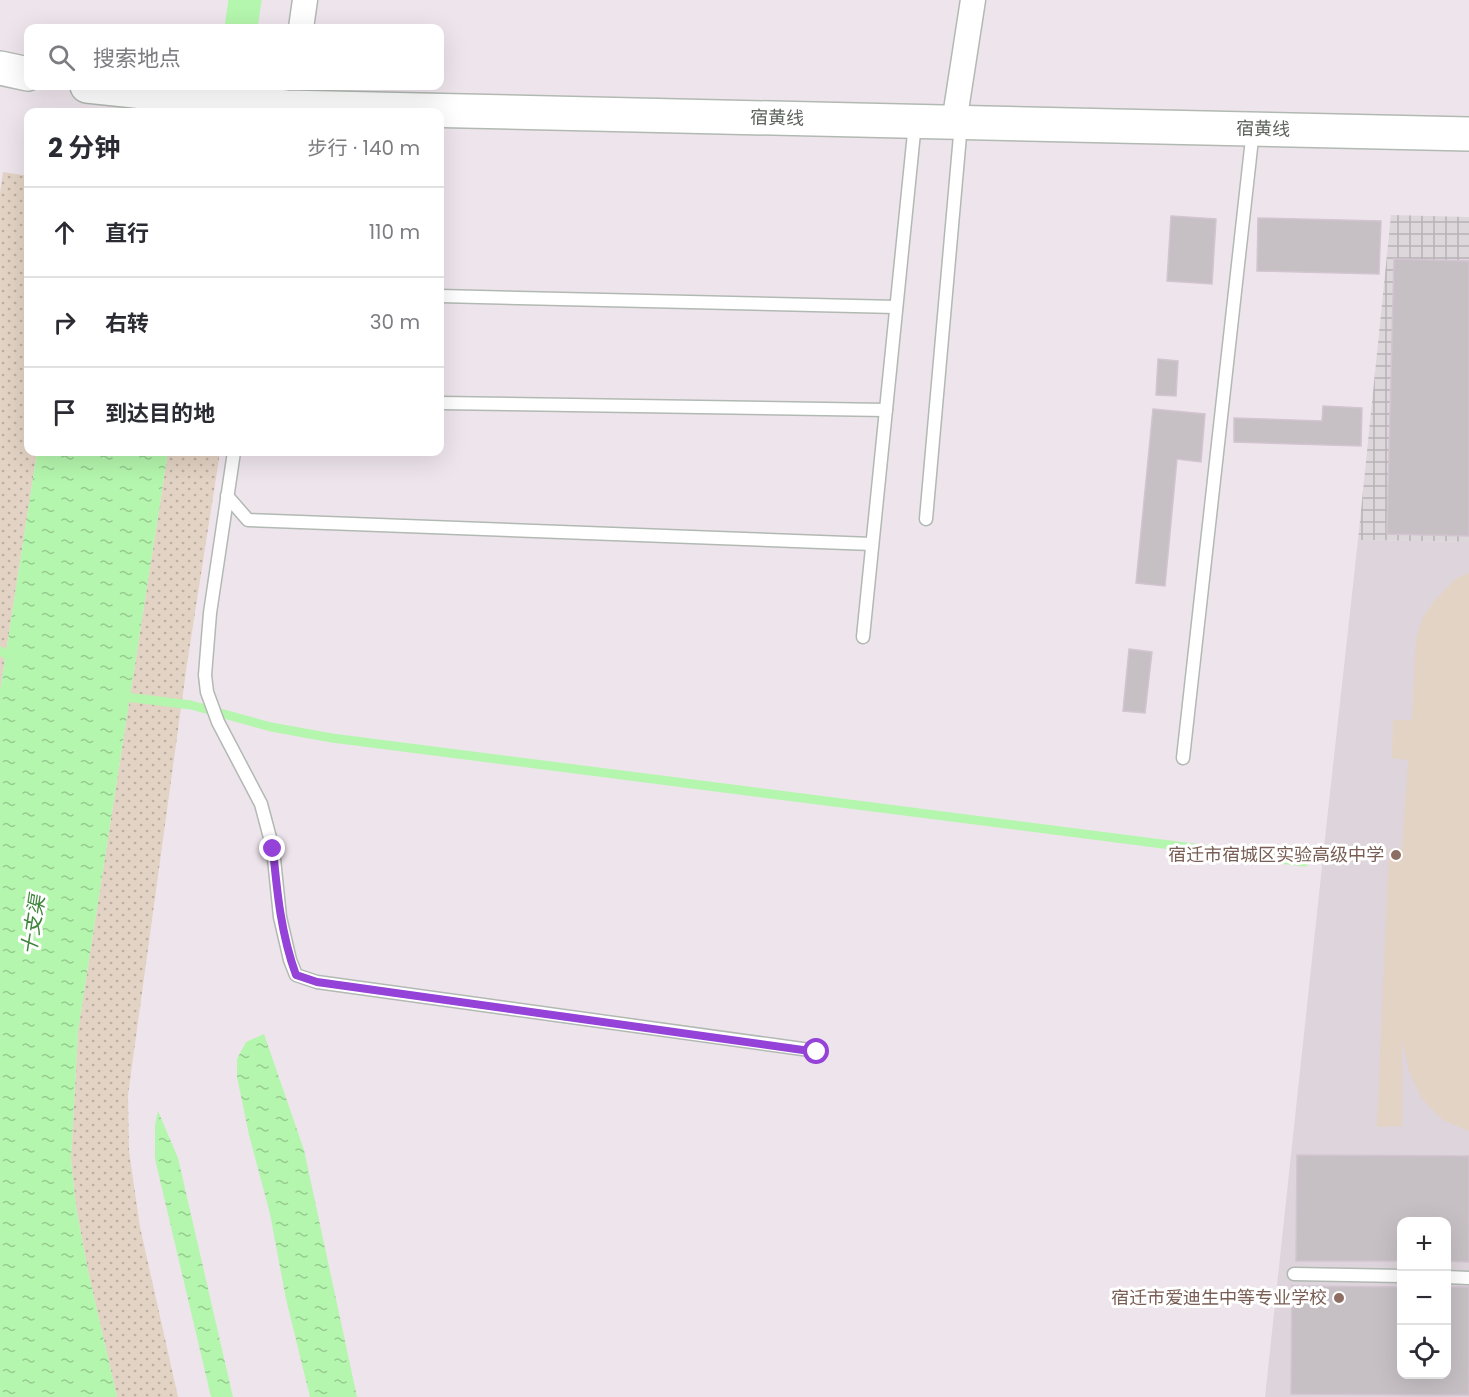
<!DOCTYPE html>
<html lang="zh">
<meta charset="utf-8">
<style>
body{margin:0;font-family:Poppins,"Noto Sans SC",sans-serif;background:#f2f2f3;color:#2b2b33}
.controls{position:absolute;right:18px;bottom:18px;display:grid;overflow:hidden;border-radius:12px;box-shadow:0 6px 24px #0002}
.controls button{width:54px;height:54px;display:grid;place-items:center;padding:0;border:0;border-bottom:2px solid #e1e1e2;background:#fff;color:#2b2b33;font:30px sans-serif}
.stop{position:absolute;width:18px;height:18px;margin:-14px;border:4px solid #9442d7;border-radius:50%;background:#fff}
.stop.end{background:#9442d7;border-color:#fff;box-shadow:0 2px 6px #0008}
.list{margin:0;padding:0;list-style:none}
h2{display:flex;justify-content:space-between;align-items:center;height:78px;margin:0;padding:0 24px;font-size:26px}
h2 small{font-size:20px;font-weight:400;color:#7c7c81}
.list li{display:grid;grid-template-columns:39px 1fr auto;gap:18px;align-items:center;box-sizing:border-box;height:90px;padding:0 24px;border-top:2px solid #e1e1e2}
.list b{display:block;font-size:22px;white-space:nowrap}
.list em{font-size:20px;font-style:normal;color:#7c7c81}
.icon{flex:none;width:33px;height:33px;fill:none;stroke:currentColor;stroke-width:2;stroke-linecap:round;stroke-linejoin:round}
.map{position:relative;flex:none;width:1469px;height:1397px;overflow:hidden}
.search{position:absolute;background:#fff;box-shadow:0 6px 24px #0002;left:24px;top:24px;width:420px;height:66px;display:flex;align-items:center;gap:15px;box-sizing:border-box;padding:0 21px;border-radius:12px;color:#7c7c81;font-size:22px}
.panel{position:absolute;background:#fff;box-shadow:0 6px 24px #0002;left:24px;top:108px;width:420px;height:348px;border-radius:12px}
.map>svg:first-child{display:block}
</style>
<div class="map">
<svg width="1469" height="1397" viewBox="0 0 1469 1397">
<defs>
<pattern id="industrial-grid" width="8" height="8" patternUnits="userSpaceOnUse" patternTransform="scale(1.5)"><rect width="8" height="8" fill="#ddd7dc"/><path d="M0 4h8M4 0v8" fill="none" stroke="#b6b2b6"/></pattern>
<pattern id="grass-dots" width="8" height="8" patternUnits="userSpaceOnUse" patternTransform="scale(1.5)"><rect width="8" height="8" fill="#e3d3c4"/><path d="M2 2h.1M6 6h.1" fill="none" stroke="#bbafa2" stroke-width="1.8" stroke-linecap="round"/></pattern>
<pattern id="water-ripples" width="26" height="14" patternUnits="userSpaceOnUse" patternTransform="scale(1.5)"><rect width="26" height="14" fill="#b4f6ad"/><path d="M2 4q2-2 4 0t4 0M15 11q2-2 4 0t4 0" fill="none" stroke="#96cb90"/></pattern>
</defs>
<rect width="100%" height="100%" fill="#eee5ec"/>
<polygon fill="url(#industrial-grid)" points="1391,215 1469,217 1469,542 1358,540"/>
<path fill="#ded4db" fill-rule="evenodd" d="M 1358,540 L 1469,542 L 1469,1397 L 1265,1397 L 1326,829 ZM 1402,1222 L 1446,1222 L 1446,1374 L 1402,1374 Z"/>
<g fill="url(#grass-dots)">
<polygon points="3,172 28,176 28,452 37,452 0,691 0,193"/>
<polygon points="168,452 220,452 187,664 128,1095 129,1151 140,1227 178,1397 117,1397 88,1271 76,1207 71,1160 78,1031"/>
</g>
<polygon fill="#e3d3c4" points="1469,573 1469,1131 1443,1120 1422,1099 1409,1071 1402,1039 1402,1126 1377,1127 1389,849 1402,849 1408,760 1392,758 1393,720 1412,720 1416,641 1422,619 1436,599 1457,578"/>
<g fill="url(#water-ripples)">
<polygon points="37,452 168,452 78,1031 71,1160 76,1207 88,1271 117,1397 0,1397 0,691"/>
<polygon points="264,1034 304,1150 357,1397 310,1397 286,1299 270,1214 249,1135 237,1077 237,1059 246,1042"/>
<polygon points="158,1111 178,1158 233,1397 211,1397 155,1159 155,1125"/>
</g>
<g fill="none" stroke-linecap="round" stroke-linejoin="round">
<g stroke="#b4f6ad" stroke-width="9">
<polyline points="0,651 16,660"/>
<polyline points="118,696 191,705 271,727 332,738 1304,862"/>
</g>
<polyline stroke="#b4f6ad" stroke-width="33" points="241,28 245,0"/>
</g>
<g fill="#c6c0c5" stroke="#d2c4d0" stroke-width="1.5">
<polygon points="1171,216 1216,219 1212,284 1167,281"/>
<polygon points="1258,218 1381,221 1379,274 1257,271"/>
<polygon points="1394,259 1469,261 1469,536 1387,534"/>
<polygon points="1158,359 1178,361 1176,396 1156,395"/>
<polygon points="1323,406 1362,408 1361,446 1234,442 1234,418 1322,421"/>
<polygon points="1153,409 1205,414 1201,462 1177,459 1165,586 1136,583"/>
<polygon points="1129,649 1152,652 1145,713 1123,711"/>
<polygon points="1297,1155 1469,1156 1469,1262 1446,1261 1446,1222 1402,1222 1402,1261 1296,1261"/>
<polygon points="1292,1286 1402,1287 1402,1374 1446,1374 1446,1287 1469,1287 1469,1395 1291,1394"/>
</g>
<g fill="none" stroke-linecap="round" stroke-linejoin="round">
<defs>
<g id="lane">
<polyline points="440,296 896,307"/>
<polyline points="440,403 886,410"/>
<polyline points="234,452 210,613 205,675 207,692 218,722 261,804 273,849 280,917 290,960 296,975 317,982 817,1051"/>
<polyline points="227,496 248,520 872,544"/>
<polyline points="926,519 961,124"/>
<polyline points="863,637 915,123"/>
<polyline points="1183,758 1253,130"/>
<polyline points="1294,1274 1402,1276"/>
<polyline points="1446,1277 1469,1278"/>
</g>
<g id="street">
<polyline points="301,28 305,0"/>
<polyline points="954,123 973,0"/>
</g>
<g id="secondary">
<polyline points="0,68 28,74"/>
<polyline points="87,86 286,107 1469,134"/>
</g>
</defs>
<use href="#lane" stroke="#b2b9b3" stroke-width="15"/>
<use href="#street" stroke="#b2b9b3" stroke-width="27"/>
<use href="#secondary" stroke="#b2b9b2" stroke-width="36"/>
<use href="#lane" stroke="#fff" stroke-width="12"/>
<use href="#street" stroke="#fff" stroke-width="24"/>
<use href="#secondary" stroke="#fff" stroke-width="33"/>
</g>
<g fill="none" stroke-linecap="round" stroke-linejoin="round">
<path stroke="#9442d7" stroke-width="8" d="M 273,849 C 277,892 281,934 296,975 L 317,982 L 817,1052"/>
</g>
<g fill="#8d6e63" stroke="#fff" stroke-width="2">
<circle cx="1396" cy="855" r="6"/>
<circle cx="1339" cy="1298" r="6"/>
</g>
<g text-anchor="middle" stroke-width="6" stroke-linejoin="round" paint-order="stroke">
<g font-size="18" fill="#5d645d" stroke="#fff">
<text transform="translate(777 118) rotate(1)" y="6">宿黄线</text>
<text transform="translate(1263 129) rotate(1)" y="6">宿黄线</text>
</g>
<g font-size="18" fill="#785e54" stroke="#fff" text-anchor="end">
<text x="1384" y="861">宿迁市宿城区实验高级中学</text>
<text x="1327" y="1304">宿迁市爱迪生中等专业学校</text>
</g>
<g font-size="20" font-style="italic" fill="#3f853e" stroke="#fff">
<text transform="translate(33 925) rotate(-81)" y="7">十支渠</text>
</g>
</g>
</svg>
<div class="controls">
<button>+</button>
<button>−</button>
<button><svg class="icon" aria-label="locate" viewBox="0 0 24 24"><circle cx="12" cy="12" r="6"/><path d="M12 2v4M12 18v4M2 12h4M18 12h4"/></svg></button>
</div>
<div class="stop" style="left:817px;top:1052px"></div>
<div class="stop end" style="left:273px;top:849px"></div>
<div class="search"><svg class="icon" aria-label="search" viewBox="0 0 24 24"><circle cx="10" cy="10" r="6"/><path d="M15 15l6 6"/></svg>搜索地点</div>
<section class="panel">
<h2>2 分钟<small>步行 · 140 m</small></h2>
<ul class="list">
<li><svg class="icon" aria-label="ahead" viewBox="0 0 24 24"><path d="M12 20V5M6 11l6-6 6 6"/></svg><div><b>直行</b></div><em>110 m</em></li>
<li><svg class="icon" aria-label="right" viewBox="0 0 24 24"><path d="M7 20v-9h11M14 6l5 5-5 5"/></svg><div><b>右转</b></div><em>30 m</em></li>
<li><svg class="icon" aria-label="arrive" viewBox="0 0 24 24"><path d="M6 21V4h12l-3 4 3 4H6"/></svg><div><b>到达目的地</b></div></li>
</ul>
</section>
</div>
